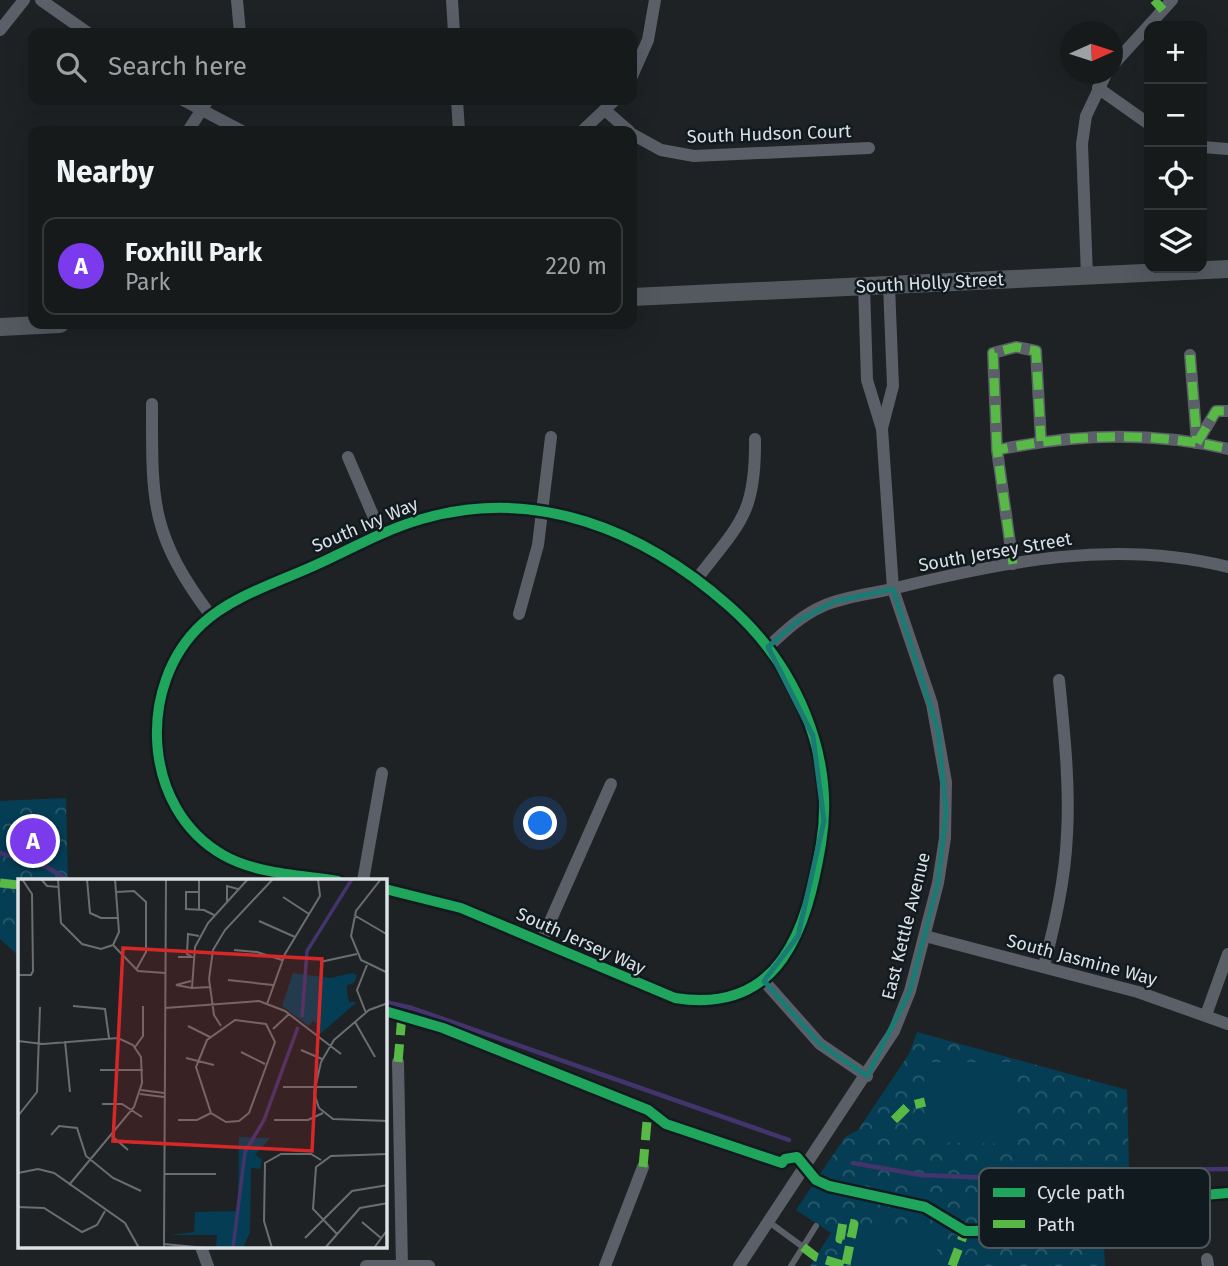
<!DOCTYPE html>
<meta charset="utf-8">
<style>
body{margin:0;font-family:"Fira Sans",sans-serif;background:#1f2324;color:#f1f3f6}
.controls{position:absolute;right:21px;top:21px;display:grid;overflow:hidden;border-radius:14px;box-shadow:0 7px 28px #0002}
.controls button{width:63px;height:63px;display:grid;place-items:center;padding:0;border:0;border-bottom:2px solid #35383a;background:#161a1b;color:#f1f3f6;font:35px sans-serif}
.compass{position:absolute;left:1060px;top:21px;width:63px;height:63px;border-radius:50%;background:#161a1b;box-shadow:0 7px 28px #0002;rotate:87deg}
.you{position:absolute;left:541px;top:824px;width:24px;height:24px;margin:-18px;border:5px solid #fff;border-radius:50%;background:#1a73e8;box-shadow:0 0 0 10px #1a73e833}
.badge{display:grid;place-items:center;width:46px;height:46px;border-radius:50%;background:#7c3aed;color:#fff;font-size:23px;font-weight:700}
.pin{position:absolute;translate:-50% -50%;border:4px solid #fff;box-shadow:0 2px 7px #0006}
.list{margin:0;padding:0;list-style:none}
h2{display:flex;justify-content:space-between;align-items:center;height:91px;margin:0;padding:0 28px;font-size:30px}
h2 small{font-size:23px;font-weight:400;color:#9ea1a3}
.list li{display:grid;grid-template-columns:46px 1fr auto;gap:21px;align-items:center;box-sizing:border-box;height:98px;margin:0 14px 14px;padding:0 14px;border:2px solid #35383a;border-radius:14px}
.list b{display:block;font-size:26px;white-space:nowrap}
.list p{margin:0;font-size:23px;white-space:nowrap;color:#9ea1a3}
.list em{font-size:23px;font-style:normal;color:#9ea1a3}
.icon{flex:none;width:38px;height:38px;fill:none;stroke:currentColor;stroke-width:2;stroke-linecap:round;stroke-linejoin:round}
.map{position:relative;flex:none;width:1228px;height:1266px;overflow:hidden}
.search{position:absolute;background:#161a1b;box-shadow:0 7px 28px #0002;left:28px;top:28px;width:609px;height:77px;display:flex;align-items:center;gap:18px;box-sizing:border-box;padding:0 24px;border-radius:14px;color:#9ea1a3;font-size:26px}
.panel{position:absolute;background:#161a1b;box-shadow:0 7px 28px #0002;left:28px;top:126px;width:609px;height:203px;border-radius:14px}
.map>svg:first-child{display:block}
</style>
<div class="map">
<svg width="1228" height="1266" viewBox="0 0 1228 1266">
<defs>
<pattern id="park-crowns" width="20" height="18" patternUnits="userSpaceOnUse" patternTransform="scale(1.75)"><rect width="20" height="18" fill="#053e54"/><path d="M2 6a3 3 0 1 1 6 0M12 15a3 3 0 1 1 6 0" fill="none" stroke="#295a6c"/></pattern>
</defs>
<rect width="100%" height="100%" fill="#1e2224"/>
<g fill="url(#park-crowns)">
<polygon points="66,798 68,881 19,881 19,956 0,939 0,801"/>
<polygon points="917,1032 1127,1090 1130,1208 1102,1212 1105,1266 810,1266 831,1233 796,1210 845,1137 858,1130 909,1054"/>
</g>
<g fill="#053e54">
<polygon points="924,1062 1014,1062 1013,1144 925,1142"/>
<polygon points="859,1224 939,1235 935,1266 851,1266"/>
</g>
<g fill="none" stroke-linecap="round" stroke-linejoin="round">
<g stroke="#43346e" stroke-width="4.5">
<polyline points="0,853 47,867 69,881"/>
<polyline points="385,1002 412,1008 789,1140"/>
<polyline points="853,1163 921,1175 1039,1180 1094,1171 1228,1169"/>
</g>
<g stroke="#5a5f68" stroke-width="6">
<polyline points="769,1222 803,1247"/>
<polyline points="791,1266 816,1226"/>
</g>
<g stroke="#5a5f68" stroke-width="12">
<polyline points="41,0 88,33"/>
<polyline points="237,0 240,33"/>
<polyline points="452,0 454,33"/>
<polyline points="0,30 24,0"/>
<polyline points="1112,66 1172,0"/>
<polyline points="632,76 648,40 655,0"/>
<polyline points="1098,88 1149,124"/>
<polyline points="183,100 242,131"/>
<polyline points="457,100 459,131"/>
<polyline points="606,111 629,131"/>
<polyline points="188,131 208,100"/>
<polyline points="582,131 615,100"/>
<polyline points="632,134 661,150 694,156 869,148"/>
<polyline points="1202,147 1228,149"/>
<polyline points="1087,276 1082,144 1086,116 1106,74"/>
<polyline points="1190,355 1197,443"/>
<path d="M 152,404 C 152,503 150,534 211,616"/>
<polyline points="882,428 893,386 889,285"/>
<polyline points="1197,443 1216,411 1228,411"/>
<polyline points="997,450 993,353 1016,347 1036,351 1041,441"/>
<polyline points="348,457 381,534"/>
<path d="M 1013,564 L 997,450 C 1074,434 1151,431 1228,449"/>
<path d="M 696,580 C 740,523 756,514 755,439"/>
<polyline points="519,614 538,545 551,437"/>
<path d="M 768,647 C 785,631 802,615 823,606 C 846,596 872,594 896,588 C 1006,561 1116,539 1228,567"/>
<path d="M 338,881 C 301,875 256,874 223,855 C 142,809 136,685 202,624 C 233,595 282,581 320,563 C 354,547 387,529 422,519 C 536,486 643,530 729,606 C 795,664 836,755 821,844 C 807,928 781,1015 675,998 L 461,908 L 385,889"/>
<polyline points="363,881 382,773"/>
<polyline points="925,936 1138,992 1228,1024"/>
<polyline points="541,942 611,784"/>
<path d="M 1044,966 C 1055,923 1065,880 1067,835 C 1070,783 1064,731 1059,680"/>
<polyline points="764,981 820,1044 867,1076"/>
<polyline points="1206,1015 1228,954"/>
<polyline points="398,1062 402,1266"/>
<polyline points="201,1247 208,1266"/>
<polyline points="1207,1259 1208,1266"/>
<polyline points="366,1266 429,1266"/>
<polyline points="605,1266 643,1167"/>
<polyline points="739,1266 894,1031 910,991 938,883 945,838 946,782 932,704 893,589 882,429 867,380 864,286"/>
</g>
<g stroke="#545960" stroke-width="18">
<polyline points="632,297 1228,269"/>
<polyline points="0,327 60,324"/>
</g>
<g stroke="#58b947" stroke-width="9" stroke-dasharray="18 9" stroke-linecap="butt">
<polyline points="1154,0 1163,10"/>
<polyline points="1190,355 1197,443"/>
<polyline points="1197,443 1216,411 1228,411"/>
<polyline points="997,450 993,353 1016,347 1036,351 1041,441"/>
<path d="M 1013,564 L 997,450 C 1074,434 1151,431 1228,449"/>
<polyline points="0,883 19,885"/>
<polyline points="398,1062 402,1015"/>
<polyline points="894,1120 908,1106 925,1102"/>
<polyline points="643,1167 648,1110"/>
<polyline points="803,1247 816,1257 846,1266"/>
<polyline points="846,1264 854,1224 843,1222 840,1239 850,1242"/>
<polyline points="952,1266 965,1231"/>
</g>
<defs>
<g id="cycleway">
<path d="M 338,881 C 301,875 256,874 223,855 C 142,809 136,685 202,624 C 233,595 282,581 320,563 C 354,547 387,529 422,519 C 536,486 643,530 729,606 C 795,664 836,755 821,844 C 807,928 781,1015 675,998 L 461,908 L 385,889"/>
<polyline points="385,1011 443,1028 648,1110 666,1124 782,1163 785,1159 797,1157 816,1180 829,1186 925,1207 965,1231 973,1231 996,1230 1099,1204 1228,1193"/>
</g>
</defs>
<use href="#cycleway" stroke="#111a1f" stroke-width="15"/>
<use href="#cycleway" stroke="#20a55d" stroke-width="10"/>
</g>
<path fill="none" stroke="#197b74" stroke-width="5" stroke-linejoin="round" d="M 893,589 L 938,730 L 946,811 L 938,883 L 910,991 L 867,1076 L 820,1044 L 764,981 L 798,936 L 824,821 L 813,736 L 768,647 L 799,620 L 836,601 Z"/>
<g text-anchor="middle" stroke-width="5" stroke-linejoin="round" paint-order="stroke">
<g font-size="18" fill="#dbe1e5" stroke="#111a1f">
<text transform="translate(769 134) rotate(-2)" y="6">South Hudson Court</text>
<text transform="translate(930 283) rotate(-3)" y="6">South Holly Street</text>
<text transform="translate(365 525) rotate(-23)" y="6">South Ivy Way</text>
<text transform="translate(995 552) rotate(-10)" y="6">South Jersey Street</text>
<text transform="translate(906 926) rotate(-76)" y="6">East Kettle Avenue</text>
<text transform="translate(581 941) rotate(24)" y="6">South Jersey Way</text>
<text transform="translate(1082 960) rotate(15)" y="6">South Jasmine Way</text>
</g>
</g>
<g transform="translate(18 879)">
<rect width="369" height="369" fill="#1e2224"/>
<path d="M 275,94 L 312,99 L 334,94 L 339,96 L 336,104 L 329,106 L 329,114 L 331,123 L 339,123 L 302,155 L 302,147 L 295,142 L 291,147 L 264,127 ZM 221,258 L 252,259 L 237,276 L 244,280 L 242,290 L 233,289 L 232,353 L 225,369 L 198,369 L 199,356 L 153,356 L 176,353 L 177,333 L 220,332 Z" fill="#053e54"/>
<path fill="none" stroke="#43346e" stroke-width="3.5" d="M 284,138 L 289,72 L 334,0M 215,369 L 227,273 L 246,241 L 280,148"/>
<path fill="none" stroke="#6a6e71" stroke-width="2" d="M 23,0 L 29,7 L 41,8M 40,0 L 43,44 L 64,65 L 83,70 L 95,66M 69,0 L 72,34 L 83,39 L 100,39M 181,0 L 181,30M 363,0 L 338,32 L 333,57 L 343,81 L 370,94M 98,13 L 116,12 L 128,23 L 128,73 L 118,91M 181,13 L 168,13 L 168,30 L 186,31 L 196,36M 265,18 L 291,35M 209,22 L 209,7 L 220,10M 336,36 L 370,56M 241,42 L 277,58M 95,66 L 101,53 L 97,0M 95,66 L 120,92 L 147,94M 216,71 L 239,73 L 264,81M 160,78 L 174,78 L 169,75 L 170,55 L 181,57M 302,83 L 339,75M 0,96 L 13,96 L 15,92 L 14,15 L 4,0M 210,101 L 255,106M 173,102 L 158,106 L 174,109M 192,108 L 174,109 L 177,68 L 190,44 L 230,0M 370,124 L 351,131 L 316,161 L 303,183 L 296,214 L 301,229 L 315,240 L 370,242M 249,125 L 267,75 L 302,17 L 300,0M 55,127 L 87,130 L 91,159M 147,129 L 241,122 L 267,132 L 323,175M 348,134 L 339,111 L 349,86M 217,141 L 248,145 L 257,163 L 231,234 L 221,242 L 208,243 L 193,234 L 178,188 L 189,161 ZM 337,143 L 357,178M 170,147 L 192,158M 203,147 L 196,136 L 191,100 L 195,71 L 207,51 L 255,0M 255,150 L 271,135M 0,162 L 25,165 L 100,159 L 115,166 L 123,178 L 124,204 L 116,228 L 51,306M 47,162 L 52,213M 117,168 L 125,157 L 125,127M 283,171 L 304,180M 223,173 L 247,185M 168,179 L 196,186M 82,191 L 125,191M 265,208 L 339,208M 123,211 L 146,214M 122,215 L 146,218M 84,225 L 104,225 L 124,238M 0,237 L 19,213 L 22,128M 160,241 L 179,241 L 193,234M 256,241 L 290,241 L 305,234M 33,256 L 41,247 L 59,249 L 68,277 L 95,299 L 123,312M 94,257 L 110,271M 0,294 L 20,290 L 36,294 L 107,344 L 121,369M 146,295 L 198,295M 0,328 L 26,329 L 64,353 L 79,346 L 87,332M 344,343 L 363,359M 319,355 L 295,330 L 298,288 L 313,277 L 370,275M 287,359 L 334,312 L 370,306M 146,365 L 187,369M 146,369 L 148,0M 254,369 L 246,342 L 247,284 L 263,275 L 293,275 L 303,281M 307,369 L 342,329 L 370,324M 356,369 L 370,350"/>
<path fill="#d62828" fill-opacity="0.15" stroke="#d62828" stroke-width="3.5" d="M 105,69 L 304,80 L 294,272 L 95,262 Z"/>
<rect width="369" height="369" fill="none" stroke="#dbe1e5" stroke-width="3.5"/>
</g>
<rect x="979" y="1168" width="231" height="80" rx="10" fill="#111a1f" stroke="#4e565a" stroke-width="2"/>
<rect x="993" y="1188" width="32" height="9" fill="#20a55d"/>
<rect x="993" y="1220" width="32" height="8" fill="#58b947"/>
<g font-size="19" fill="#dbe1e5">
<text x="1037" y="1199">Cycle path</text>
<text x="1037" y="1231">Path</text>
</g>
</svg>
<div class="controls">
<button>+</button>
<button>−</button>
<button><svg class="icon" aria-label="locate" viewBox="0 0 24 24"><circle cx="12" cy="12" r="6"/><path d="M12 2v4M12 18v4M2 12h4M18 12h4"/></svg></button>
<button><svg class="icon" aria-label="layers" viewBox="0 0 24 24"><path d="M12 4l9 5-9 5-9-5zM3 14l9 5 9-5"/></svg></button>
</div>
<svg class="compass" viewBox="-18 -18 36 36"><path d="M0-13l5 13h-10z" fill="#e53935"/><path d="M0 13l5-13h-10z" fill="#9ea1a3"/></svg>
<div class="you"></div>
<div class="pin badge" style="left:33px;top:841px">A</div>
<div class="search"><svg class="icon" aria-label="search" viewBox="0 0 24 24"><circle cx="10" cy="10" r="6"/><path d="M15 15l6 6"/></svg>Search here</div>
<section class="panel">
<h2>Nearby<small></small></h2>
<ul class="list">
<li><span class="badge">A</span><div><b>Foxhill Park</b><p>Park</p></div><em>220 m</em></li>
</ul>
</section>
</div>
